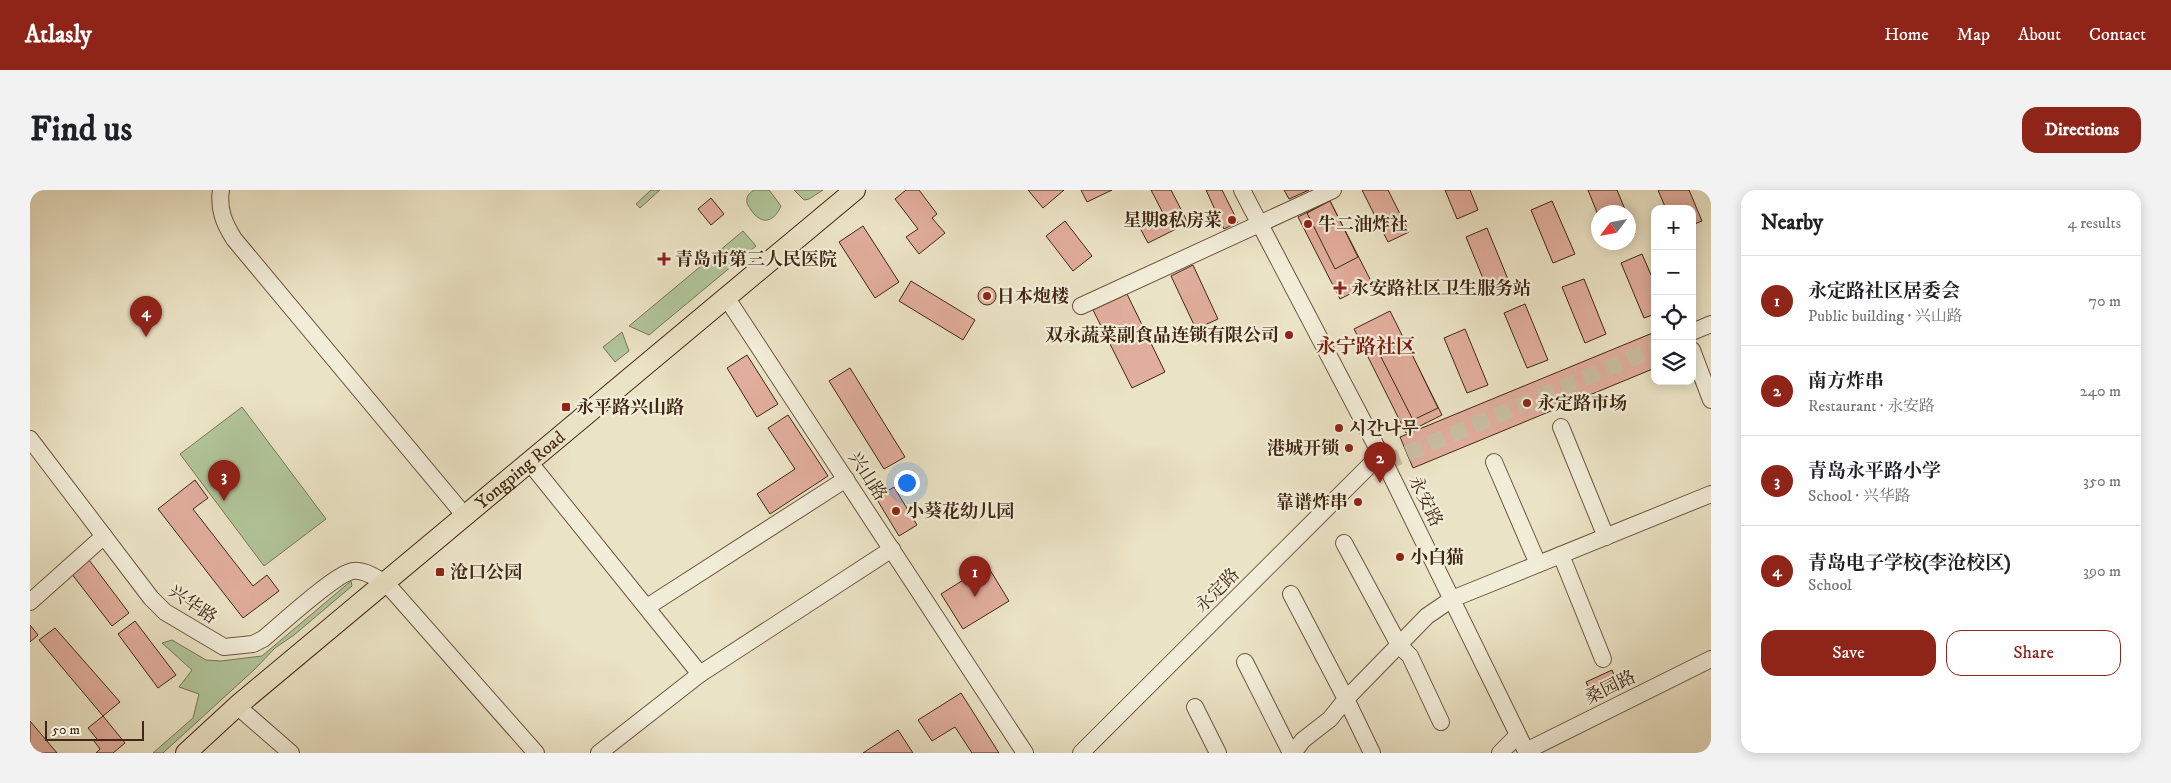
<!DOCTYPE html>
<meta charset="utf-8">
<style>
body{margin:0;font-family:"IM FELL DW Pica","Noto Serif SC","Noto Serif KR",serif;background:#f2f2f2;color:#202124}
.controls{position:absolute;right:15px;top:15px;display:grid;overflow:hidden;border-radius:10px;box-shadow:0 2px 12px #0003}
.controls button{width:45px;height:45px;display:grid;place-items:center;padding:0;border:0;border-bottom:1px solid #e0e0e0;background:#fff;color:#202124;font:25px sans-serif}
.compass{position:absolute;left:1561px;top:15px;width:45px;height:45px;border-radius:50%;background:#fff;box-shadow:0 2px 12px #0003;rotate:238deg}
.scale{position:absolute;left:15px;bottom:12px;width:99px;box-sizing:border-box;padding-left:5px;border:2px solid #412812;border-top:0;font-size:14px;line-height:18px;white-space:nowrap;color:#412812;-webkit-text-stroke:4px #f2edd9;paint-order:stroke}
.you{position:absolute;left:876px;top:292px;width:18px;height:18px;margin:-12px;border:4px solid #fff;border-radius:50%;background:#1a73e8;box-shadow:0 0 0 8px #1a73e833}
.badge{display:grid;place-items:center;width:32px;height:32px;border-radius:50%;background:#8f2418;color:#fff;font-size:16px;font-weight:700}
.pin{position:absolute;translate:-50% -41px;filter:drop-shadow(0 1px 2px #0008)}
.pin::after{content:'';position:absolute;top:26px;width:18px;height:15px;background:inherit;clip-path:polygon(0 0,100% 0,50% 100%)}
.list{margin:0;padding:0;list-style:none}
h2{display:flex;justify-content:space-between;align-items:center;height:65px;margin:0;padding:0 20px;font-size:21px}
h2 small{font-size:16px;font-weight:400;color:#757577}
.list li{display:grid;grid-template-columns:32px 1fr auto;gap:15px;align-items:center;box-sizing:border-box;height:90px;padding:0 20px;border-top:1px solid #e0e0e0}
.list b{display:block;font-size:19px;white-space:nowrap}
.list p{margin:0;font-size:16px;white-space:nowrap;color:#757577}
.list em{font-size:16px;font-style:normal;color:#757577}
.actions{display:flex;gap:10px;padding:15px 20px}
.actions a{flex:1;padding:11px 0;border:1px solid #8f2418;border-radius:15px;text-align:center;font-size:18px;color:#8f2418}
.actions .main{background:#8f2418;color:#fff}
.icon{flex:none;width:28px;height:28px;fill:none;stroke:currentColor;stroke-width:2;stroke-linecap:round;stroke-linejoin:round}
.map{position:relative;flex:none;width:1681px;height:563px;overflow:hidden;border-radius:15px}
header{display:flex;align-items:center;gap:30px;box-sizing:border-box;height:70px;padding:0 25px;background:#8f2418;color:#fff}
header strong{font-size:24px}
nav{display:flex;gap:28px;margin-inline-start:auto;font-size:18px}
.intro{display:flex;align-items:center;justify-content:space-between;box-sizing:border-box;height:120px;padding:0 30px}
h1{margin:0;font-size:35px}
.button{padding:12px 22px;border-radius:15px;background:#8f2418;color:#fff;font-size:18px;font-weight:700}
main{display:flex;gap:30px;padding:0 30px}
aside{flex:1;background:#fff;border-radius:15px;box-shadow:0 2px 12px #0003}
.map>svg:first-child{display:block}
</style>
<header>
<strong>Atlasly</strong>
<nav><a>Home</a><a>Map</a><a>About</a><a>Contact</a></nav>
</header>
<div class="intro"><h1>Find us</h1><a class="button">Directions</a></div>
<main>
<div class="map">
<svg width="1681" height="563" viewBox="0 0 1681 563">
<rect width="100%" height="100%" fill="#ebe3c5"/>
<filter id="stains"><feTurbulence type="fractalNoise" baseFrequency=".004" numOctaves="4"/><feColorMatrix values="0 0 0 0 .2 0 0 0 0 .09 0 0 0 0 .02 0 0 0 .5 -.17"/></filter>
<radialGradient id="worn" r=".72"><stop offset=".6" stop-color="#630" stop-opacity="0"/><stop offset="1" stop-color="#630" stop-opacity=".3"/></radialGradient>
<g fill="#b1c59a" stroke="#797656">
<polygon points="621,0 630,0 610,18 606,14"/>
<path d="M 724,0 L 739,0 L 751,16 C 744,32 732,36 721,20 C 719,17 716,13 717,9 C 717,5 721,2 724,0 Z"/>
<polygon points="764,0 793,0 779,9 774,10"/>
<polygon points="713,41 726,56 619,145 599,136"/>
<polygon points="592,142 599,161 585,172 573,157"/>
<polygon points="212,217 296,329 234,376 150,264"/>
<polygon points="321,391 322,396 264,445 245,458 225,479 133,563 123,563 163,528 169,504 149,497 162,480 132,453 142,450 176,470 191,471 232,466"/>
</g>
<g fill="#e1ad9c" stroke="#412812">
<polygon points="876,0 889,0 907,24 902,28 915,43 889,64 876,47 888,39 865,9"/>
<polygon points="998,0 1034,0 1013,18"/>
<polygon points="1051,0 1082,0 1057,12"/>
<polygon points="1121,0 1141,0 1158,33 1118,53 1110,38 1134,25"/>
<polygon points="1176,0 1192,0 1208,32 1194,39"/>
<polygon points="1254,0 1279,0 1259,9"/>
<polygon points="1332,0 1358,0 1379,42 1358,52"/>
<polygon points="1415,0 1440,0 1448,20 1427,29"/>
<polygon points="1558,0 1587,0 1596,22 1568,22 1568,25"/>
<polygon points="1628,0 1659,0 1672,31 1662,35 1662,19 1636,19"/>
<polygon points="681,8 694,24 681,35 668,19"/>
<polygon points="1300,11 1342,93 1310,109 1268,27"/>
<polygon points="1300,11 1328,67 1305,79 1277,23"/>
<polygon points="1522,11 1545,64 1523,73 1501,20"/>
<polygon points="1598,28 1605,44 1598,47"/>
<polygon points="1035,31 1062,66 1043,81 1016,46"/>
<polygon points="833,36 869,92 845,108 809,52"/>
<polygon points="1457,38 1480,94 1459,103 1436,47"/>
<polygon points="1612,64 1625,94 1625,124 1614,128 1591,73"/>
<polygon points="1163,75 1188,129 1166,139 1141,86"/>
<polygon points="1554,89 1576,144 1555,153 1532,97"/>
<polygon points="881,91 945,130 933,150 869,111"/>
<circle cx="957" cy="106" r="9"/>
<polygon points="1097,104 1135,182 1102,198 1063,120"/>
<polygon points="1495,114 1518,170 1497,178 1474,123"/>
<polygon points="1360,121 1412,225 1376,243 1324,139"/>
<polygon points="1435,139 1458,195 1437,203 1414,148"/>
<polygon points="1625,142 1625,178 1383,278 1370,247"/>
<polygon points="1374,148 1408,218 1383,230 1348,161"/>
<polygon points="717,165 748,214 727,227 697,178"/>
<polygon points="820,178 875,267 854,279 799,191"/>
<polygon points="758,225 798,286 740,324 727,304 765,279 738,238"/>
<polygon points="165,290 178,308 163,319 223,396 237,385 249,401 213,428 128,319"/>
<polygon points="864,297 887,335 869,346 846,308"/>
<polygon points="59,370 99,423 82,436 41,383"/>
<polygon points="957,375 979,411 933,439 911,404"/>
<polygon points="105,431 146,485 128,498 88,444"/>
<polygon points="0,435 8,445 0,452"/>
<polygon points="25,438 90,512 73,526 9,450"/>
<polygon points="1582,480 1589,496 1563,507 1556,492"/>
<polygon points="931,503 969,563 942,563 925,537 902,551 888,530"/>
<polygon points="73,526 95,553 83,563 66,563 70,559 64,551 67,549 58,538"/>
<polygon points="0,531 27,563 0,563"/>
<polygon points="868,540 883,563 833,563"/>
</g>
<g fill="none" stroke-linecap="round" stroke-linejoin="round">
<polyline stroke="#c9bea1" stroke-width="16" stroke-dasharray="16 8" stroke-linecap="butt" points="1355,273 1625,158"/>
<defs>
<g id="minor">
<path d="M 191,0 C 188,19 194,33 204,49 L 435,326"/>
<polyline points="1212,0 1355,273 1497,563"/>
<polyline points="696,107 995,563"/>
<polyline points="1051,116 1303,0"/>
<polyline points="1662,142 1681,134"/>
<polyline points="1662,160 1681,210"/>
<polyline points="1531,237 1576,347"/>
<path d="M 0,249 L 121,408 L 135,422 L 194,457 L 223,454 L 233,449 C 250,435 306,383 323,381 C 334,379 346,388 356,393 L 506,563"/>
<polyline points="1464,272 1508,374"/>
<polyline points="500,273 670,484"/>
<polyline points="1314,353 1369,455 1380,466 1411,532"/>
<polyline points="1531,365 1573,469"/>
<polyline points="1261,404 1316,509 1342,563"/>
<polyline points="0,412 74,346"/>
<polyline points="617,417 816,289"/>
<polyline points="1215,472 1261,563"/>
<polyline points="207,516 261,563"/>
<polyline points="1165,517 1188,563"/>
<polyline points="569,563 670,484 862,359"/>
<polyline points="1051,563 1351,264"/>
<polyline points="1263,563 1273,550 1300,529 1316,509 1397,426 1422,409 1681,304"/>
<polyline points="1470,563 1488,545"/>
<polyline points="1496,563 1496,561 1681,469"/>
</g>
<g id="major">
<path id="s1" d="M 156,563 L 207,516 L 825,0"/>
</g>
</defs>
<use href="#minor" stroke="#6c573f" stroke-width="18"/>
<use href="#major" stroke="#412812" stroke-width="22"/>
<use href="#minor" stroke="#f2edd9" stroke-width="16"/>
<use href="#major" stroke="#ebe3c5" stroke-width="20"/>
</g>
<g fill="#8f2418" stroke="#f2edd9" stroke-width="2">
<circle cx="1202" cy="30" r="5"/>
<circle cx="1278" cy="34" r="5"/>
<path d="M631.5 61.5h5v5h5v5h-5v5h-5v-5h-5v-5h5z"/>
<path d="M1307.5 90.5h5v5h5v5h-5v5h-5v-5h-5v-5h5z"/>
<circle cx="957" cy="106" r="5"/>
<circle cx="1259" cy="145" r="5"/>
<circle cx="1497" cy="213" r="5"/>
<rect x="531" y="212" width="10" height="10" rx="2.5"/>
<circle cx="1309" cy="238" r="5"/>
<circle cx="1319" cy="258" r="5"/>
<circle cx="1328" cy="312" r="5"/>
<circle cx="866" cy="321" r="5"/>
<circle cx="1370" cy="367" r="5"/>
<rect x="405" y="377" width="10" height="10" rx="2.5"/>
</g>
<g text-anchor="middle" stroke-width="4.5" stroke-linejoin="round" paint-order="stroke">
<g font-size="18" font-weight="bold" fill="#412812" stroke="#f2edd9" text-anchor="start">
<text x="1192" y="36" text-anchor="end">星期8私房菜</text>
<text x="1288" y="40">牛二油炸社</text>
<text x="645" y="75">青岛市第三人民医院</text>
<text x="1321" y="104">永安路社区卫生服务站</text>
<text x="967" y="112">日本炮楼</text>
<text x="1249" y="151" text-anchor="end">双永蔬菜副食品连锁有限公司</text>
<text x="1507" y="219">永定路市场</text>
<text x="546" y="223">永平路兴山路</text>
<text x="1319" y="244">시간나무</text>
<text x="1309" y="264" text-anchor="end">港城开锁</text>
<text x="1318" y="318" text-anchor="end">靠谱炸串</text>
<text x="876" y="327">小葵花幼儿园</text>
<text x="1380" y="373">小白猫</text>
<text x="420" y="388">沧口公园</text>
</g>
<g font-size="18" fill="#412812" stroke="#f2edd9">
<text dy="6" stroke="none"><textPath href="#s1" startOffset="438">Yongping Road</textPath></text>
<text transform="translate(838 286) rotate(57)" y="6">兴山路</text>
<text transform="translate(1396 311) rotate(64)" y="6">永安路</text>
<text transform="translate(1187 400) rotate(-45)" y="6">永定路</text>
<text transform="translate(163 414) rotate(34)" y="6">兴华路</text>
<text transform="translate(1580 497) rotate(-26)" y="6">桑园路</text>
</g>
<g font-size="20" font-weight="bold" fill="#7a1f14" stroke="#f2edd9">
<text x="1336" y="163">永宁路社区</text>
</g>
</g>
<rect width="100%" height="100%" filter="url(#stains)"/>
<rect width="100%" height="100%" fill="url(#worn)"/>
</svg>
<div class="controls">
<button>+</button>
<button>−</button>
<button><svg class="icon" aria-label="locate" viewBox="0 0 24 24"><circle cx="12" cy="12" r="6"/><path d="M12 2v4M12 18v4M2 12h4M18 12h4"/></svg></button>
<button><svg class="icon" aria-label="layers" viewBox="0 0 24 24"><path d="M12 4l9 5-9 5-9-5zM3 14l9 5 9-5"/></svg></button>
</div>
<svg class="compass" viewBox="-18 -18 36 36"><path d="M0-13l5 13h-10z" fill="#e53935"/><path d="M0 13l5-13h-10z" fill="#757577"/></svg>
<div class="scale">50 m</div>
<div class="you"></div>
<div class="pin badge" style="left:945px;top:407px">1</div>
<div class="pin badge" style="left:1350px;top:293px">2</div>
<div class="pin badge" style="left:194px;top:311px">3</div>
<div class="pin badge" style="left:116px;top:147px">4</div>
</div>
<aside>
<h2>Nearby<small>4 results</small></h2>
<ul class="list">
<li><span class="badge">1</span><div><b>永定路社区居委会</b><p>Public building · 兴山路</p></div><em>70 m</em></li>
<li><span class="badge">2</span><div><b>南方炸串</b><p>Restaurant · 永安路</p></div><em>240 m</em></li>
<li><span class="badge">3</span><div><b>青岛永平路小学</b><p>School · 兴华路</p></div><em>350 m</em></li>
<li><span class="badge">4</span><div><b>青岛电子学校(李沧校区)</b><p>School</p></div><em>390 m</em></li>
</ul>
<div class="actions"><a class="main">Save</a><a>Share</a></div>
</aside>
</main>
